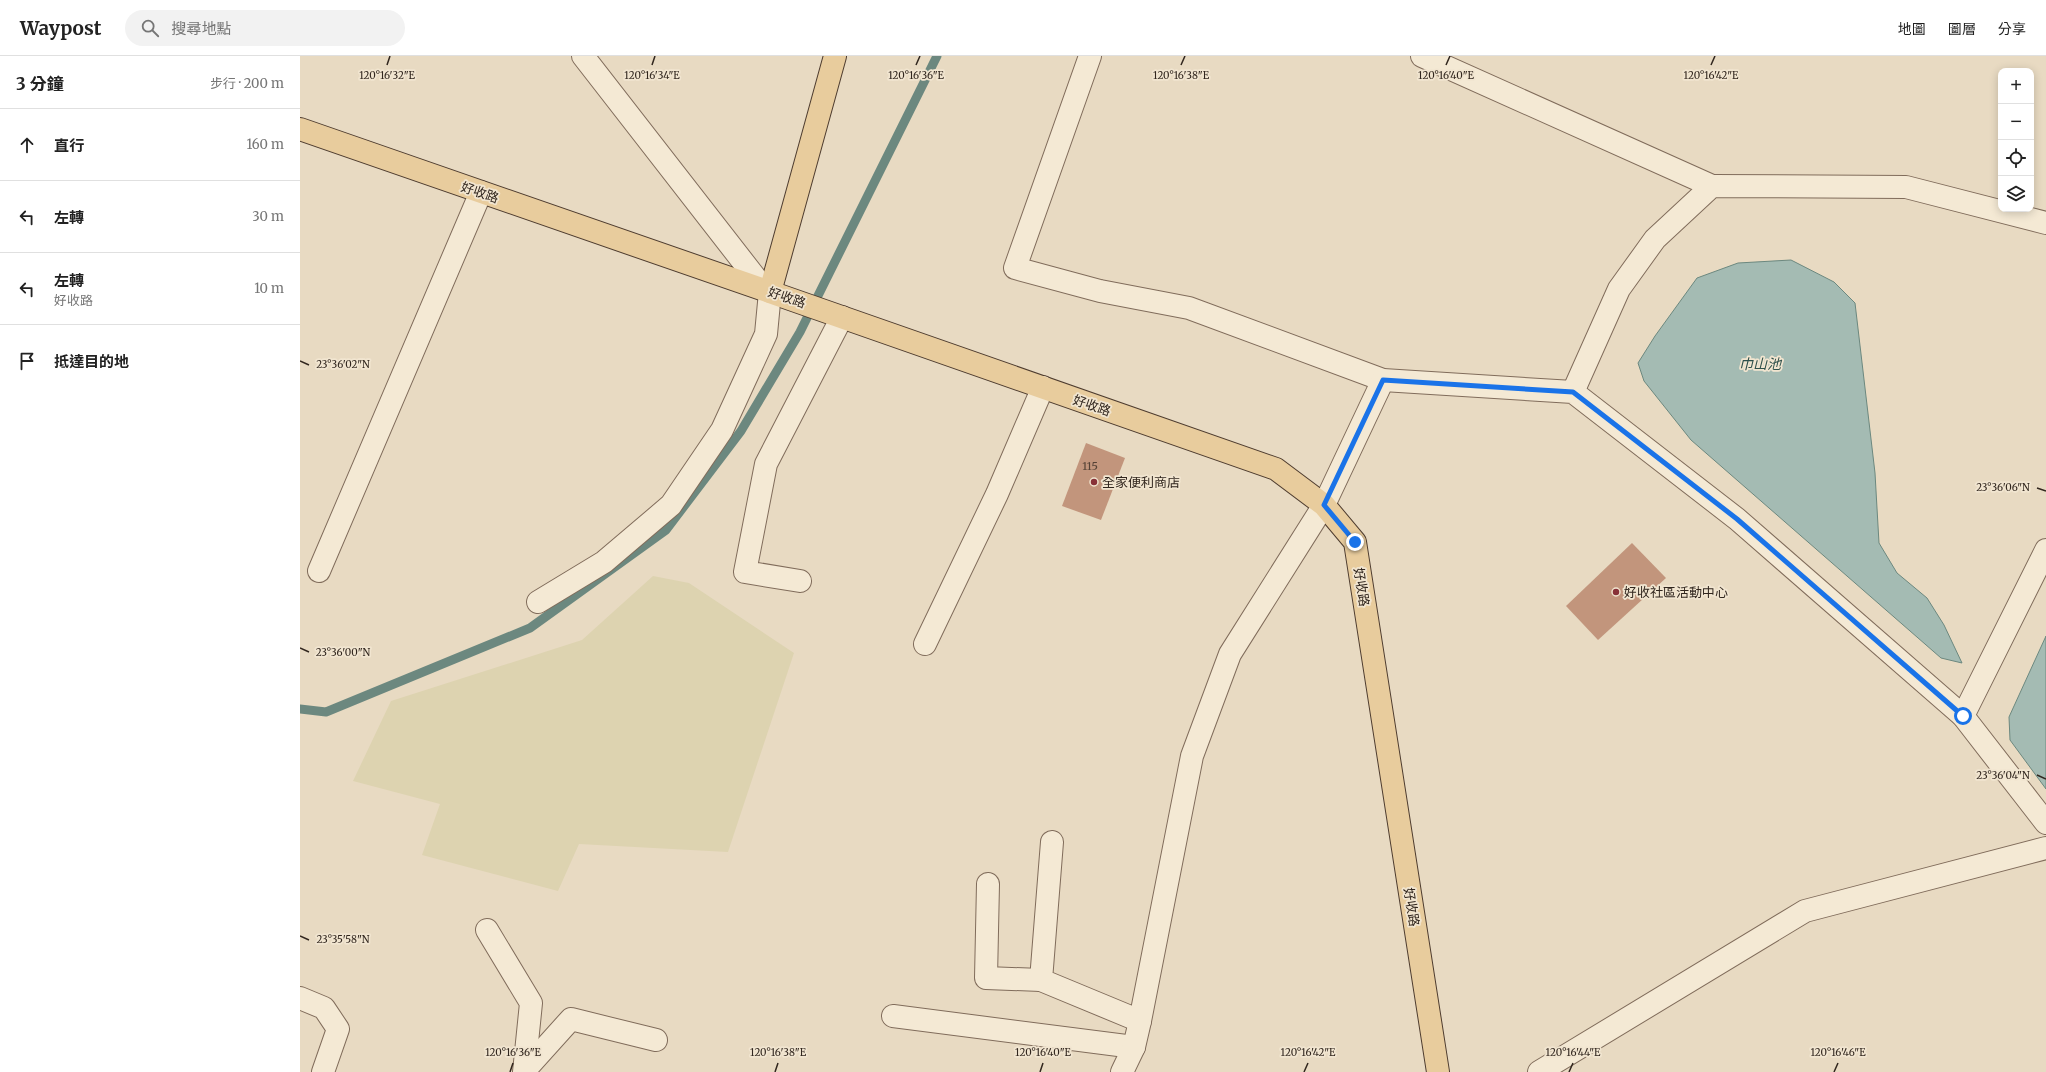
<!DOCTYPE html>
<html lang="zh-TW">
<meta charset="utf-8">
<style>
body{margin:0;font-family:Merriweather,"Noto Sans TC",serif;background:#f2f2f2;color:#222}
.controls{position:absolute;right:12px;top:12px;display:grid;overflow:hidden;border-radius:8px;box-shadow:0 2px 10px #0003}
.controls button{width:36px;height:36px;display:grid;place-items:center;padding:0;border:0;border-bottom:1px solid #e0e0e0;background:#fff;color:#222;font:20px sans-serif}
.stop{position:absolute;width:12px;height:12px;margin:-9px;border:3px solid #1a73e8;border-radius:50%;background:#fff}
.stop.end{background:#1a73e8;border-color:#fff;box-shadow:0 1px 4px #0008}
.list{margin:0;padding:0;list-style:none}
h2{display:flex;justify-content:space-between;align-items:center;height:52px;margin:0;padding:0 16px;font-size:17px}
h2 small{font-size:13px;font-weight:400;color:#767676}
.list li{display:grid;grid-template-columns:26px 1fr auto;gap:12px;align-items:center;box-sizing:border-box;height:72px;padding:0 16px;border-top:1px solid #e0e0e0}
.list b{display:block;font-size:15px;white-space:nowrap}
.list p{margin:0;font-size:13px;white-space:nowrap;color:#767676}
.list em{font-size:13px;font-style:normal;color:#767676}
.icon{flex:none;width:22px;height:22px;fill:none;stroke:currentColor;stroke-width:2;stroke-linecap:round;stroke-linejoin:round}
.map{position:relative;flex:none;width:1746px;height:1016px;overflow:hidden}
header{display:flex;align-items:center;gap:24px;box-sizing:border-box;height:56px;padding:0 20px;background:#fff;border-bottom:1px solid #e0e0e0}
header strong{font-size:19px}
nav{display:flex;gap:22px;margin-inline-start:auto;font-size:14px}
.search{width:280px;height:36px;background:#f2f2f2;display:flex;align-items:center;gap:10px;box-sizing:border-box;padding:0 14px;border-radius:22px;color:#767676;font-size:15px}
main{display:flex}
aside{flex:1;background:#fff}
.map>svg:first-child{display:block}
</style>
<header>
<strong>Waypost</strong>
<div class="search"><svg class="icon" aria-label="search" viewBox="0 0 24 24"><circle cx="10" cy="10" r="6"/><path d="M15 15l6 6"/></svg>搜尋地點</div>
<nav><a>地圖</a><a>圖層</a><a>分享</a></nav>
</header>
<main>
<aside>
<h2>3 分鐘<small>步行 · 200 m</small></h2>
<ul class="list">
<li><svg class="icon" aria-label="ahead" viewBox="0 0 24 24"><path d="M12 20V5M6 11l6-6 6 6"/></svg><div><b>直行</b></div><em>160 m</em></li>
<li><svg class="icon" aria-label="left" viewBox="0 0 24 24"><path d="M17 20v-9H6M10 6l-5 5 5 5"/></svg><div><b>左轉</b></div><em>30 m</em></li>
<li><svg class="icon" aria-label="left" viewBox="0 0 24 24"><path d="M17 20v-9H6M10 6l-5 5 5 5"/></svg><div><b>左轉</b><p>好收路</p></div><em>10 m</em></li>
<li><svg class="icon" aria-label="arrive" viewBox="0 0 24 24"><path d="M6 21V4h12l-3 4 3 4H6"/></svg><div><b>抵達目的地</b></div></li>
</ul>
</aside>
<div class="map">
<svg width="1746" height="1016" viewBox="0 0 1746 1016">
<rect width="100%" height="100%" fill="#e8dac2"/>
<polygon fill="#ddd3b0" points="353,520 389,527 494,597 428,796 279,788 258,835 122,799 140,748 53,725 91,645 282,584"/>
<g fill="#a4bbb3" stroke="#6c887f">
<polygon points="1491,204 1534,226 1555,247 1575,417 1579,487 1597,517 1627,542 1644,569 1662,607 1641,602 1391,384 1344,325 1338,307 1355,280 1397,222 1438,207"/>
<polygon points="1746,580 1746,733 1710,684 1709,661"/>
</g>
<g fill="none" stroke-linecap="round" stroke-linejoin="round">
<polyline stroke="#6c887f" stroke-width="9" points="0,653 26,656 230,572 366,474 441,375 500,276 637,0"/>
</g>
<g fill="#c2957c">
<polygon points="786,387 825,402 801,464 762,450"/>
<polygon points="1332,487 1366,522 1298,584 1266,550"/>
</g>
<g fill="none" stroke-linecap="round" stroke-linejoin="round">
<defs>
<g id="minor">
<polyline points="283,0 465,234"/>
<polyline points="790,0 715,212 800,235 889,252 1083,324 1273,336 1437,463 1663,660 1746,767"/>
<polyline points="1122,0 1412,130"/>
<polyline points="1273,336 1319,233 1355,183 1412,130 1606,131 1746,167"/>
<polyline points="19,515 181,136"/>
<polyline points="500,525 445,516 466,408 542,261"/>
<polyline points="238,546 304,506 371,449 422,374 466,278 470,236"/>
<polyline points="625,588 697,438 743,331"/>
<polyline points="1663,660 1746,494"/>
<polyline points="752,786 741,924 840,965"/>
<polyline points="688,828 686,922 741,924"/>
<polyline points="187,874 231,947 224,1016"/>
<polyline points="0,942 24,952 38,973 23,1016"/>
<polyline points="593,960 834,991"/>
<polyline points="225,1014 271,963 356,984"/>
<polyline points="822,1016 834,991 840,965 892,700 930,598 1024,449 1083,324"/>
<polyline points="1239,1016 1505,855 1746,792"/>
</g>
<g id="major">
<polyline points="0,73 470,236 976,413 1024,449 1055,486 1138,1016"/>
<polyline points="470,236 535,0"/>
</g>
</defs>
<use href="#minor" stroke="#806c5b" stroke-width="24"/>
<use href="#major" stroke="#4e3c2f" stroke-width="24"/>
<use href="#minor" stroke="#f4e9d4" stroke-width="22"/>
<use href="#major" stroke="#e8cc9d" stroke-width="22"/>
</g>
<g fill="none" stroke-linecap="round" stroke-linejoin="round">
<polyline stroke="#1a73e8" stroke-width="5" points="1055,486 1024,449 1083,324 1273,336 1437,463 1663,660"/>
</g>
<path fill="none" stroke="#31261e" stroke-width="1.5" d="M 87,9 L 90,0M 352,9 L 355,0M 616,9 L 620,0M 881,9 L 885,0M 1146,9 L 1150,0M 1411,9 L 1415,0M 0,305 L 9,309M 1737,432 L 1746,435M 0,592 L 9,596M 1737,719 L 1746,723M 0,880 L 9,884M 210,1016 L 213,1007M 475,1016 L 478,1007M 740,1016 L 743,1007M 1004,1016 L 1008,1007M 1269,1016 L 1273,1007M 1534,1016 L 1538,1007"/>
<g fill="#883238" stroke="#f1e5d0" stroke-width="1.5">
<circle cx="794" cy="426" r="4"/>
<circle cx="1316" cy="536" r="4"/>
</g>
<g text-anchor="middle" stroke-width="3.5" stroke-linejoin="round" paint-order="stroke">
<g font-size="11" fill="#554236">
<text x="790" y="414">115</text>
</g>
<g font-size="13" fill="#31261e" stroke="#f1e5d0">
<text transform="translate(180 136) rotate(19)" y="5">好收路</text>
<text transform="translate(487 241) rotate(19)" y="5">好收路</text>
<text transform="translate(792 349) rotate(19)" y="5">好收路</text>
<text transform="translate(1062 531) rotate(81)" y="5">好收路</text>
<text transform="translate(1112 851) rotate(81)" y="5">好收路</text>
</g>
<g font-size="13" fill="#31261e" stroke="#f1e5d0" text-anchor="start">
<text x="802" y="431">全家便利商店</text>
<text x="1324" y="541">好收社區活動中心</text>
</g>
<g font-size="14" font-style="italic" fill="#2e504b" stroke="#f1e5d0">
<text x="1460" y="313">巾山池</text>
</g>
</g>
<g font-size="10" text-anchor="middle" fill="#31261e" stroke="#f1e5d0" stroke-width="3.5" stroke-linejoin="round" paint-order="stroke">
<text x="616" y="23">120°16'36"E</text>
<text x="881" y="23">120°16'38"E</text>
<text x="1146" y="23">120°16'40"E</text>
<text x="1411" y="23">120°16'42"E</text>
<text x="87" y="23">120°16'32"E</text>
<text x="352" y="23">120°16'34"E</text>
<text x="43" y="312">23°36'02"N</text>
<text x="1703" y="435">23°36'06"N</text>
<text x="43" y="600">23°36'00"N</text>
<text x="1703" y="723">23°36'04"N</text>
<text x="43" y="887">23°35'58"N</text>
<text x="213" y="1000">120°16'36"E</text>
<text x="478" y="1000">120°16'38"E</text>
<text x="743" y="1000">120°16'40"E</text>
<text x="1008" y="1000">120°16'42"E</text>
<text x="1273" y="1000">120°16'44"E</text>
<text x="1538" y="1000">120°16'46"E</text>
</g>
</svg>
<div class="controls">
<button>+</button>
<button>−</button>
<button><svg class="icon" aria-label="locate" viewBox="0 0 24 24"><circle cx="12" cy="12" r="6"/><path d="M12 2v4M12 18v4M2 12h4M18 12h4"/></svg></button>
<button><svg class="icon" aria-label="layers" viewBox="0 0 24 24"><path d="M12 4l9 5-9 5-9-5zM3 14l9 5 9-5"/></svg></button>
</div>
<div class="stop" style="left:1663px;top:660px"></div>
<div class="stop end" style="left:1055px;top:486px"></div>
</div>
</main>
